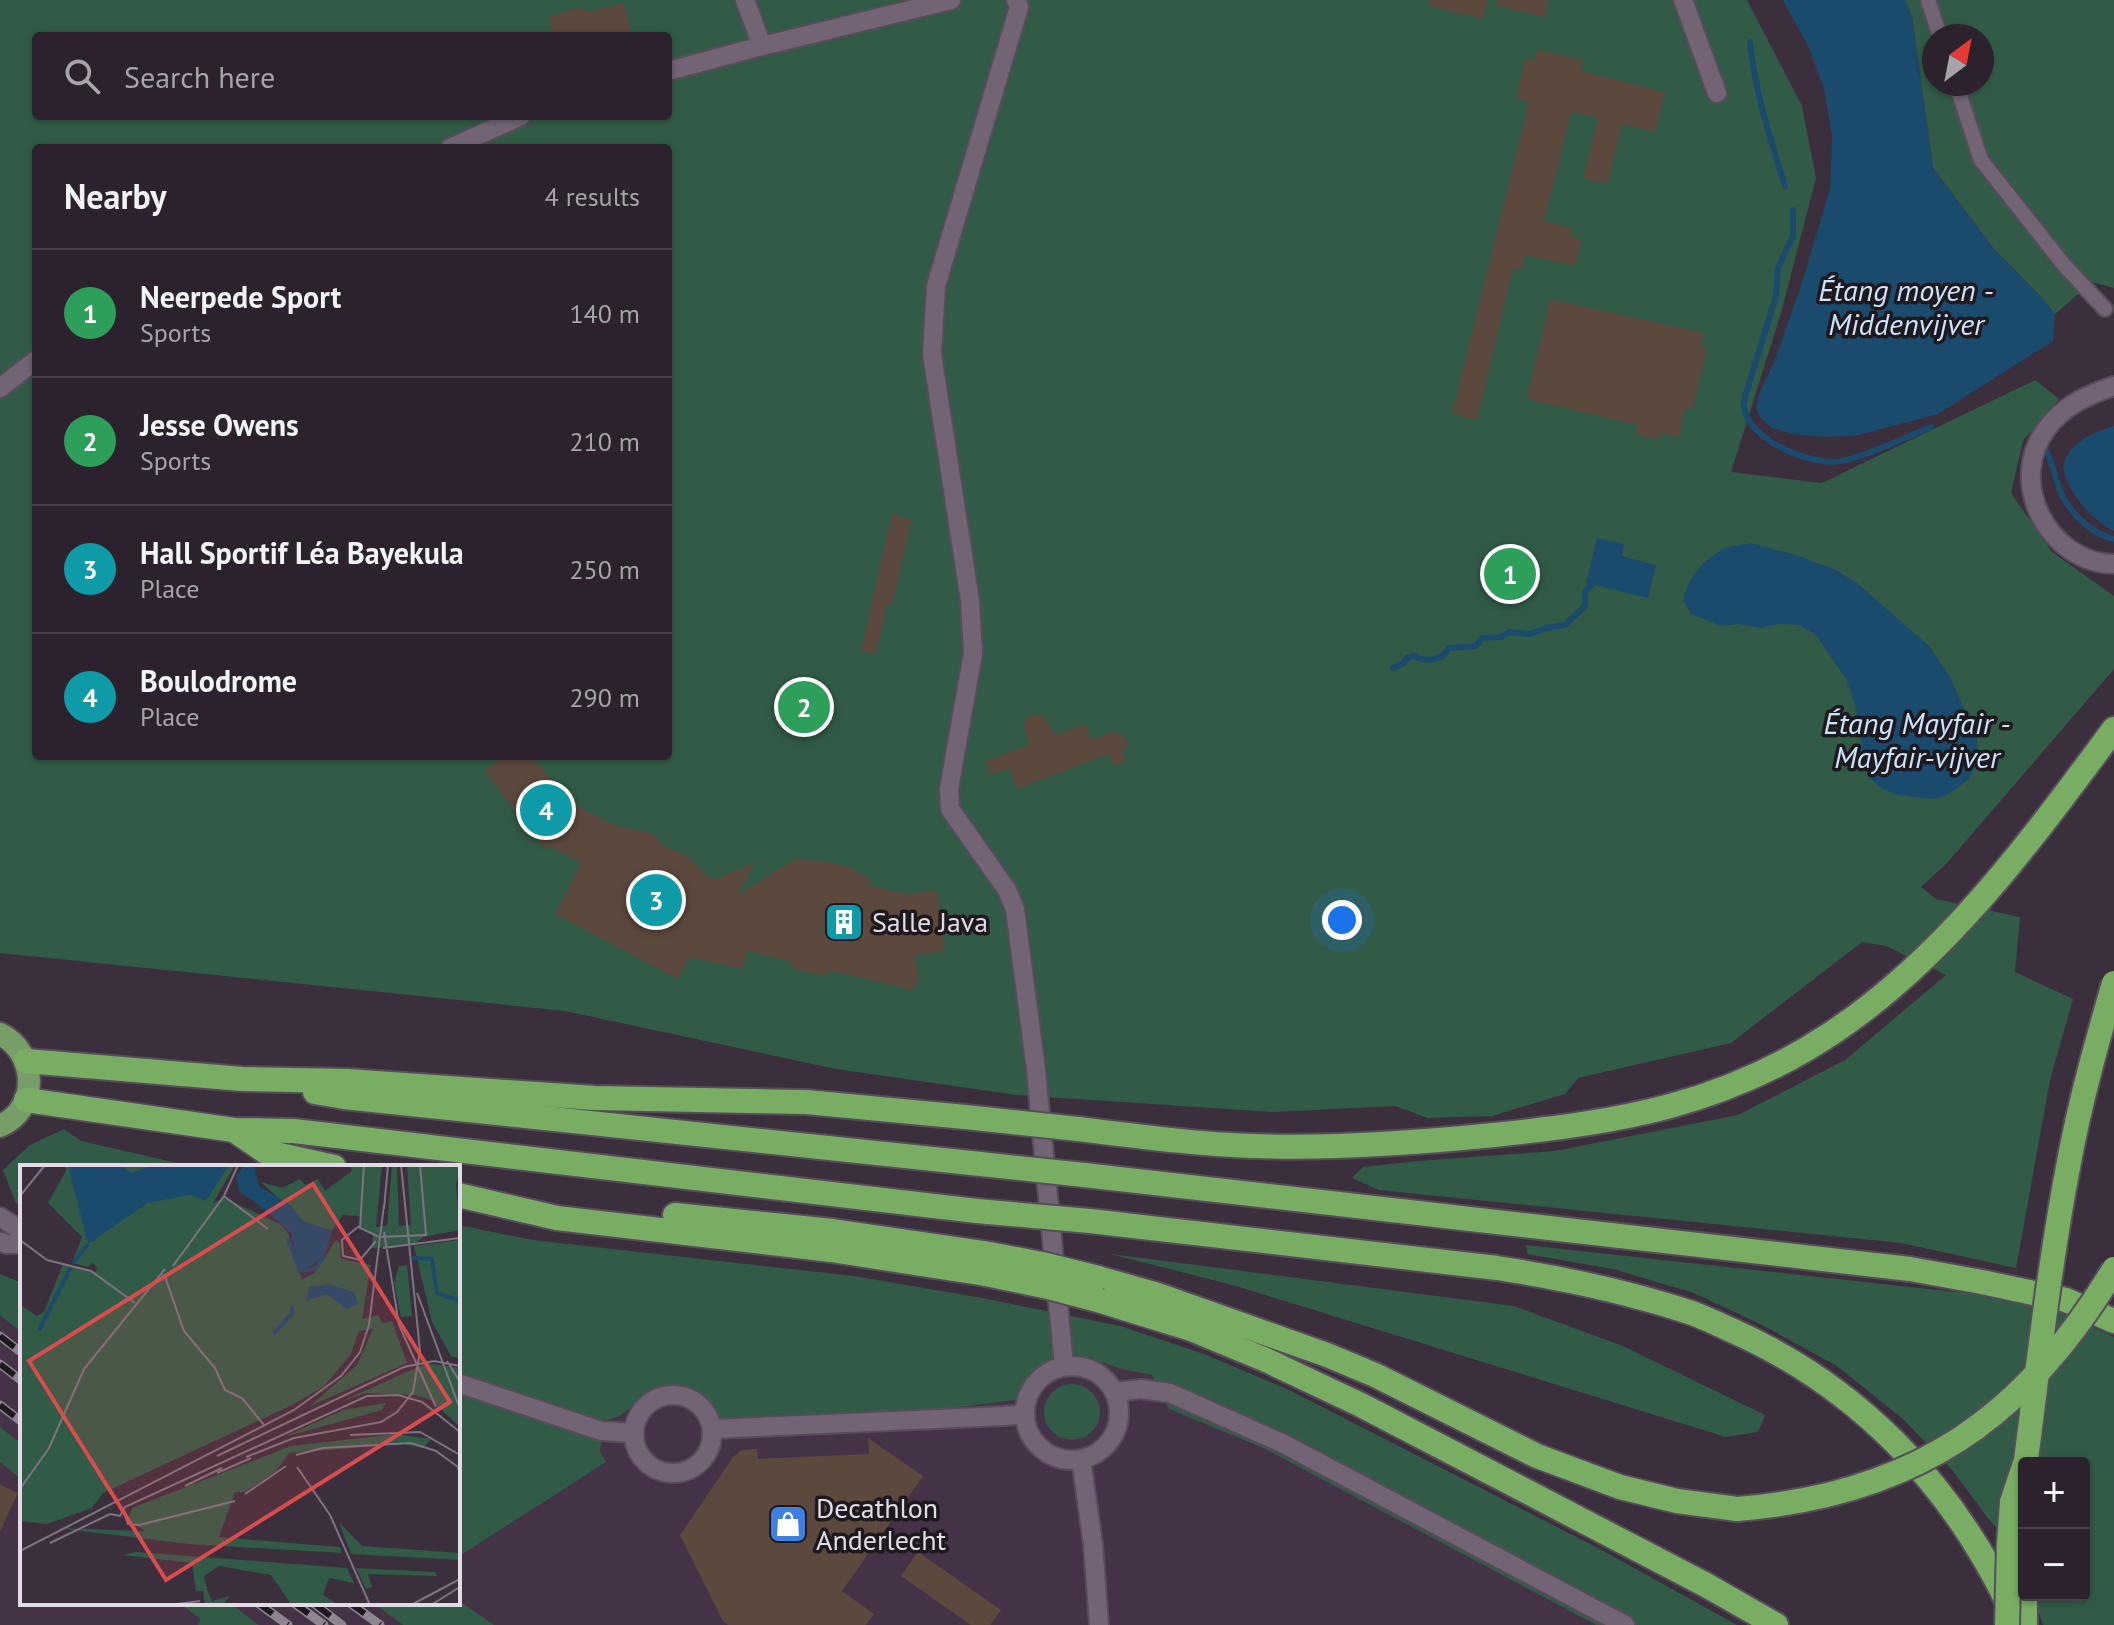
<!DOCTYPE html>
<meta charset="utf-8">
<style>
body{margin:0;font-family:"PT Sans",sans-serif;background:#342a36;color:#f1f3f6}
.controls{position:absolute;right:24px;bottom:24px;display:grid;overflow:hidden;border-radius:8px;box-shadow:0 2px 6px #0004}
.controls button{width:72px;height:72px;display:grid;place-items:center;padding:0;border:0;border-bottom:2px solid #483f4a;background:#2c222e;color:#f1f3f6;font:40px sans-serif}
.compass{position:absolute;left:1922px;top:24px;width:72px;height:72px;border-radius:50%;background:#2c222e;box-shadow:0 2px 6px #0004;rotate:32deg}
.you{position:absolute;left:1342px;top:920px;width:28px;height:28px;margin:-20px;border:6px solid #fff;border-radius:50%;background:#1a73e8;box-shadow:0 0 0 12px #1a73e833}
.badge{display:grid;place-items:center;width:52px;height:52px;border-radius:50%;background:#42d77b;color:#fff;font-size:26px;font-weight:700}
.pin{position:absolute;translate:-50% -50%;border:4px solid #fff;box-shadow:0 2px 8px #0006}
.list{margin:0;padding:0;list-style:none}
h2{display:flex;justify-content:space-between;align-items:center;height:104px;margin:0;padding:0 32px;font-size:34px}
h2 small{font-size:26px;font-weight:400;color:#a6a4aa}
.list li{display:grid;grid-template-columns:52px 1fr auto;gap:24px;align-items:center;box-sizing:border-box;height:128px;padding:0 32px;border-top:2px solid #483f4a}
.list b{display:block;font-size:30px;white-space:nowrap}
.list p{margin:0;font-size:26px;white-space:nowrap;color:#a6a4aa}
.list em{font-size:26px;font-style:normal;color:#a6a4aa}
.icon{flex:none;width:44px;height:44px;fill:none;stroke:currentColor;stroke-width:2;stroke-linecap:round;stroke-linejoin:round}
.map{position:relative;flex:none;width:2114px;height:1625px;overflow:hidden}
.search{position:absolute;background:#2c222e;box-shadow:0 2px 6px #0004;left:32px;top:32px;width:640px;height:88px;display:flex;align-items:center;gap:20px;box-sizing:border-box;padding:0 28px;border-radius:8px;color:#a6a4aa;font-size:30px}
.panel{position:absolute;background:#2c222e;box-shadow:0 2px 6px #0004;left:32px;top:144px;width:640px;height:616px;border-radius:8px}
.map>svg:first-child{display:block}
</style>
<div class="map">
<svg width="2114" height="1625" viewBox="0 0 2114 1625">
<rect width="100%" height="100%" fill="#3b2e3d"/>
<g fill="#443247">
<polygon points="0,1315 22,1333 22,1444 0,1427"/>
<polygon points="1086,1357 1122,1369 1152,1375 1170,1409 1263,1448 1596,1625 494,1625 458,1600 458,1557 606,1462 600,1451 605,1420 627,1410 646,1394 669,1386 690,1390 706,1402 771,1418 952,1408 1014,1400 1035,1370 1055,1359"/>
<polygon points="0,1462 22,1480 22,1603 180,1603 200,1619 198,1625 0,1625"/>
<polygon points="230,1603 373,1603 403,1625 259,1625"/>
</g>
<g fill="#325b47" fill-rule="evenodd">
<path d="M 0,0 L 1747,0 L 1802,106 L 1816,178 L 1781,313 L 1731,472 L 1822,483 L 2035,380 L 2059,399 L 2023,441 L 2011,493 L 2052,552 L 2114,596 L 2114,669 L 1947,863 L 1921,887 L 1936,899 L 2020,917 L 2015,972 L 2073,999 L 2050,1080 L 2016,1268 L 1901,1243 L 1379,1190 L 1352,1178 L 1363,1167 L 1418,1161 L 1555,1151 L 1738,1115 L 1845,1060 L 1946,975 L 1886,946 L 1862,942 L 1731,1043 L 1578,1078 L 1565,1094 L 1492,1116 L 1428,1118 L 1395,1106 L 1273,1112 L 1017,1095 L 836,1069 L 565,1011 L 0,953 ZM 36,36 L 668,36 L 668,116 L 36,116 ZM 36,148 L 668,148 L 668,756 L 36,756 Z"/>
<path d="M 1905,0 L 2114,0 L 2114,288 L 2092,282 L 2055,314 L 2042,298 L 1993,248 L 1933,168 L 1912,17 ZM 1934,36 L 1982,36 L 1982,84 L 1934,84 Z"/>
<polygon points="64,1129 81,1141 195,1167 22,1167 22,1207 16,1203 3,1170 30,1145"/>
<path d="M 458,1225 L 533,1240 L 854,1276 L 982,1298 L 1120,1326 L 1204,1354 L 1287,1389 L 1596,1547 L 1737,1625 L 1596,1625 L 1263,1448 L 1169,1409 L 1152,1375 L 1122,1369 L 1086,1357 L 1055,1359 L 1035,1370 L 1015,1400 L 952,1408 L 721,1422 C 705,1401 687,1380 659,1389 C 652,1392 647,1393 642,1397 C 630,1407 621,1419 605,1420 L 600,1451 L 606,1462 L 458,1557 Z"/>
<polygon points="1526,1245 2002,1297 2054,1309 2114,1337 2114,1625 2043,1625 2033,1595 2084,1595 2084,1463 2024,1463 2024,1569 2017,1549 1990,1521 1953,1471 1903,1419 1837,1366 1764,1326 1694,1293 1613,1269 1527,1254"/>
<polygon points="1111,1254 1514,1306 1623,1346 1765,1415 1758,1432 1726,1437 1236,1286"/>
<polygon points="0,1274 22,1283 22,1333 0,1315"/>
<circle cx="1072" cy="1412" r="28"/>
<polygon points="0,1427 22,1444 22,1480 0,1462"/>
<polygon points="458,1600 494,1625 403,1625 373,1603 458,1603"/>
<polygon points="180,1603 230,1603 259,1625 198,1625 200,1619"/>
</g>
<g fill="#1a4b6c">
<polygon points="1783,0 1905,0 1912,17 1933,168 1993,248 2042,298 2055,314 2053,341 1938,414 1859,435 1828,437 1792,434 1772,428 1761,418 1756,409 1759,394 1774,362 1801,286 1830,189 1832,136 1824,89 1809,48"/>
<path d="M 2114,426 L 2114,531 C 2089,518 2069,494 2063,467 C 2068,442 2093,433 2114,426 Z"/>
<polygon points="1597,538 1624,544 1622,556 1656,565 1648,598 1586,583"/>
<path d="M 1751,543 L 1796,555 L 1836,570 L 1857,583 L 1929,646 L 1949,675 L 1977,738 L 1978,748 L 1975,768 L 1969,779 L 1949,794 L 1936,799 L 1914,797 L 1897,795 L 1879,787 L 1870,778 L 1864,762 L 1856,708 L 1846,679 L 1816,635 L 1798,625 L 1779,624 L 1761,628 L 1738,624 L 1722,626 L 1691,614 L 1683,601 C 1687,578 1704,558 1726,548 C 1733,545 1743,545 1751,543 Z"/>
</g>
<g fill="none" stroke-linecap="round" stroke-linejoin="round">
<g stroke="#1a4b6c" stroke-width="6">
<path d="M 1750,42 C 1755,92 1770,138 1785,186"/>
<path d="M 1793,210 L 1793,236 L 1778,268 L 1776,296 L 1744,400 C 1743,417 1751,425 1763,436 C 1780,450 1809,461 1832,462 C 1852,463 1909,436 1931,427"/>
<path d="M 2047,452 C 2054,466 2055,481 2062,495 C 2072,515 2092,534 2114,539"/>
<path d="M 1393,668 L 1404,663 L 1407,658 L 1414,656 C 1425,663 1444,660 1449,648 L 1476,646 L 1482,638 L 1501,637 L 1510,632 L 1530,634 L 1546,628 L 1565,625 L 1585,606 L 1585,592 L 1592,584"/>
</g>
</g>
<g fill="#5c493e">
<polygon points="1430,0 1488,0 1483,19 1429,6"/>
<polygon points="1497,0 1548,0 1545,17 1497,6"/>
<polygon points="624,3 631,32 614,36 552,36 549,16 584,7 585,12"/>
<polygon points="1537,50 1583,60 1581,71 1665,92 1655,132 1622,124 1607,184 1583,178 1598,118 1571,112 1544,221 1572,228 1570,236 1582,239 1575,266 1525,255 1521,271 1513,268 1477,420 1452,414 1529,102 1516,98 1525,59 1534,61"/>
<polygon points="1550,299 1704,333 1700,347 1707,349 1692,410 1685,408 1679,437 1661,433 1659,440 1635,434 1638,425 1527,399"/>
<polygon points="892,514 912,520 892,605 887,604 876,654 861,651"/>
<polygon points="1032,715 1041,715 1045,717 1055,735 1086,724 1092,740 1114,730 1116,735 1123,733 1128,748 1122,750 1126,761 1113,766 1108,754 1017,789 1009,768 990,775 985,761 1029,745 1024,724 1026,719"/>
<polygon points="504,756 531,756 569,801 611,824 654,834 663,846 686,855 713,880 755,862 738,895 795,859 823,861 849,867 871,880 870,886 906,894 937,890 945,951 915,955 919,983 915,983 914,990 828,970 826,976 791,968 792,962 747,951 743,969 689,957 678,979 555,914 581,863 548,846 545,849 484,771"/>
<polygon points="868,1438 923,1476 842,1591 874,1614 866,1625 728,1625 723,1621 680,1535 734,1456 742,1450 757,1449 758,1459 869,1454"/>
<polygon points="0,1485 18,1493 0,1531"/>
<polygon points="918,1552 1001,1610 990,1625 971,1625 901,1576"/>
</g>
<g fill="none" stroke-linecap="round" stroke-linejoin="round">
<defs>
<g id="pedestrian">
<polyline points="1928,0 1940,36"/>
<polyline points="1956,84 1981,160 2064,265 2105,309"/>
</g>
<g id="minor">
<polyline points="745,0 762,46"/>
<polyline points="1016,0 1019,7 936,286 932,354 970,601 973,653 949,789 950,809 1007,890 1015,909 1036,1070 1064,1366"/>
<polyline points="1683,0 1717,93"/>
<polyline points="668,71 762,46 951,0"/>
<polyline points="450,148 521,116"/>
<path d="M 2114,386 C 2088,395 2064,405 2047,428 C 2006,481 2048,563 2114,564"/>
<polyline points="0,388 36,360"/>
<polyline points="0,1217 22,1231"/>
<polyline points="0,1242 7,1244 22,1244"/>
<circle cx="1072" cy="1413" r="47"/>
<polyline points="458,1383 601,1431 633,1433"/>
<polyline points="1115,1392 1141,1389 1170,1393 1284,1444 1625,1625"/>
<circle cx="673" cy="1434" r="39"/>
<polyline points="713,1429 1004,1416 1025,1414"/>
<polyline points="1081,1459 1093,1544 1099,1625"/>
</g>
<path id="trunk" d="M 0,1034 C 37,1052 40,1109 0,1126"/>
<g id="motorway">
<polyline points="26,1061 242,1079 347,1081 595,1098 806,1102 965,1117"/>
<polyline points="315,1092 344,1097 971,1163"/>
<polyline points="26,1100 234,1130 294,1131 977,1211"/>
<path d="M 1078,1129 C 1136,1136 1194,1144 1253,1146 C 1333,1149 1414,1143 1494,1135 C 1620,1122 1724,1105 1832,1033 C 1948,956 2032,839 2114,729"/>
<polyline points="234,1130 266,1152 334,1167"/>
<polyline points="1084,1175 1910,1269 1982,1282 2066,1300 2114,1321"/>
<polyline points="458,1195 557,1218 831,1250 986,1274"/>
<polyline points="675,1215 833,1231 984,1253"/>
<path d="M 1090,1221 L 1497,1268 C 1563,1278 1628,1292 1692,1313 C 1705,1318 1718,1324 1731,1330 C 1856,1385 1950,1482 2009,1605"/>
<polyline points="1098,1278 1158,1295 1327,1355 1375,1375 1537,1456 1620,1487 1677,1501 1737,1509"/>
<polyline points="1101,1301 1191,1329 1266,1360 1361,1405 1706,1585 1776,1625"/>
<polyline points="2012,1502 2024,1466"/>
<polyline points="2025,1595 2025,1625"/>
</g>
</defs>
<use href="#pedestrian" stroke="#574d59" stroke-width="18"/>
<use href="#minor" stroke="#574d59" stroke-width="22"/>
<use href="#trunk" stroke="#574d59" stroke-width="26"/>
<use href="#motorway" stroke="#574d59" stroke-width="28"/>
<use href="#pedestrian" stroke="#726475" stroke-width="14"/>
<use href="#minor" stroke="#726475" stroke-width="18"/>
<use href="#trunk" stroke="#789e68" stroke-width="22"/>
<use href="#motorway" stroke="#79ad64" stroke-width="24"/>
<defs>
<g id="rail">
<polyline points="0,1336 22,1353"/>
<polyline points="0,1364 22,1381"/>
<polyline points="0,1405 22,1422"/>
<polyline points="258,1603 288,1625"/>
<polyline points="294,1603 324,1625"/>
<polyline points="350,1603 380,1625"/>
<polyline points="316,1605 342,1625"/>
</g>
</defs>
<use href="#rail" stroke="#8f8591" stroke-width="9"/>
<use href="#rail" stroke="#1e181f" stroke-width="6" stroke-dasharray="18" stroke-linecap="butt"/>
<defs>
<g id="motorway-bridge">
<polyline points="965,1117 1078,1129"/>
<polyline points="971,1163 1084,1175"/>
<polyline points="977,1211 1090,1221"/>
<polyline points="984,1253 1042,1264 1098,1278"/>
<polyline points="986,1274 1048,1287 1101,1301"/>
<path d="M 2026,1460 C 2039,1360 2050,1260 2069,1162 C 2080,1102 2097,1042 2114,983"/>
<path d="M 1737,1509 C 1913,1495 2025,1419 2114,1269"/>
<polyline points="2007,1625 2009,1543 2012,1502"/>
</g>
</defs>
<use href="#motorway-bridge" stroke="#574d59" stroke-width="28" stroke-linecap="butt"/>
<use href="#motorway-bridge" stroke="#79ad64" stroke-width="24"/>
</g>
<defs>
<symbol id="building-square" viewBox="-11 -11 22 22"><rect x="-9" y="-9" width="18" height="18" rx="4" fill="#0f9aa8" stroke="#1e181f"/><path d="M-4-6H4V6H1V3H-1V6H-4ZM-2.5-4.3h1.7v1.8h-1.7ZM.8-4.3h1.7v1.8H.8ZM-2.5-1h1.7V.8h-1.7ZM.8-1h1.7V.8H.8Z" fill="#fff"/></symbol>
<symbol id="shop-square" viewBox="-11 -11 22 22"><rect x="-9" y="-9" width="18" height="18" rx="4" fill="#3f7fe0" stroke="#1e181f"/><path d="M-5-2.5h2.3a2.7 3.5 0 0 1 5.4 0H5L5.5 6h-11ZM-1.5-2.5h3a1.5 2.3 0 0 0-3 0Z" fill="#fff"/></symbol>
</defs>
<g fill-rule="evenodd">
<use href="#building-square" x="822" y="900" width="44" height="44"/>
<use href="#shop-square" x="766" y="1502" width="44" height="44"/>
</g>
<g text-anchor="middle" stroke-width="7" stroke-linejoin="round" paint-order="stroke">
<g font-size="28" fill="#e2dae4" stroke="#1e181f" text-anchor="start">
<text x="872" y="932">Salle Java</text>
<text x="816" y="1518">Decathlon<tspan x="816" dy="32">Anderlecht</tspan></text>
</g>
<g font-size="30" font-style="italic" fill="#c9e4fb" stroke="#1e181f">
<text x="1906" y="301">Étang moyen -<tspan x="1906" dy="34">Middenvijver</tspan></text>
<text x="1917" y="734">Étang Mayfair -<tspan x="1917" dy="34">Mayfair-vijver</tspan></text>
</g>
</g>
<g transform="translate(20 1165)">
<rect width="440" height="440" fill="#3b2e3d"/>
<path d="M 43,0 L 215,0 L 193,38 L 204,33 L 260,59 L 268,68 L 282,114 L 295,108 L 315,76 L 320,77 L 321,94 L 351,100 L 342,154 L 358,150 L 362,158 L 372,156 L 387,198 L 290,241 L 337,200 L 353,164 L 339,166 L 330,191 L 304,221 L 274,239 L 83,328 L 72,343 L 27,359 L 0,356 L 0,140 L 17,151 L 24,147 L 43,99 L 76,107 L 77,103 L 73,98 L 68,102 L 52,98 L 62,72 L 28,38 L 47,4 ZM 330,0 L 362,0 L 356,62 L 367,61 L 372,0 L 377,0 L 379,61 L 391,60 L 387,0 L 440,0 L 436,21 L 440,65 L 403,72 L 394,80 L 352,83 L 353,69 L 342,63 L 339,51 L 323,50 L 312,66 L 298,62 L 283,56 L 241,17 L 262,23 L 280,14 L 285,20 L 298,14 L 305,26 L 332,6 ZM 440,75 L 440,194 L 431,191 L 412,157 L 394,81 ZM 387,100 L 392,151 L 381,152 L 374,118 L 379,101 ZM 407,198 L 440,203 L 440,262 L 411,235 L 395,230 L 346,228 L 320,237 ZM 366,238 L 362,245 L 264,272 L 323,245 ZM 376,269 L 411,274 L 403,283 L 383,279 L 269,288 L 256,306 L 225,327 L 215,327 L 199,372 L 320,382 L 322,388 L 168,379 L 37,363 L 125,366 L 108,354 L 112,343 L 271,281 ZM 319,357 L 342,381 L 440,388 L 440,395 L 331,389 ZM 116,387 L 327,403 L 334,418 L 309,413 L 303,430 L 319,440 L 270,438 L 251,410 L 199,401 L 184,411 L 187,424 L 192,436 L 210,431 L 202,440 L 185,440 L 183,426 L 176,426 L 172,398 L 103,390 ZM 336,403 L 415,407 L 417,411 L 348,409 L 352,422 L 346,424 Z" fill="#325b47"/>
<path d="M 48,0 L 100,0 L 111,8 L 133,0 L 209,0 L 186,36 L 170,30 L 128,38 L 68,79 ZM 224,0 L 229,0 L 238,21 L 243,43 L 219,26 L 216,12 ZM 240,22 L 268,38 L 283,56 L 312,66 L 305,89 L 292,101 L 280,104 L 271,68 L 244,44 ZM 308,119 L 334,127 L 338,139 L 326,144 L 307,129 L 286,136 L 290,122 Z" fill="#1a4b6c"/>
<path fill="none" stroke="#1a4b6c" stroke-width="4" d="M 232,0 L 243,44M 268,74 L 280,106 L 295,104 L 305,91M 393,93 L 412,94 L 417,128 L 440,136M 53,98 L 68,79M 19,165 L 51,102M 253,169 L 272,149 L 272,141"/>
<path fill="none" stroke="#7e7380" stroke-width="2" d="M 344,0 L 340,63 L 359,72 L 407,70M 400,0 L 406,70M 0,31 L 25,0M 204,31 L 248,64M 364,44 L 368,0M 339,61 L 322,75 L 323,91 L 340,95 L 356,76M 364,67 L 379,160 L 416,242M 0,75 L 27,95 L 71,106 L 115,138M 363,83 L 440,73M 153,101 L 204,31 L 218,0M 144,109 L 164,166 L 195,203 L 205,225 L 222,233 L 244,260M 397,128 L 440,244M 427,196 L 440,217M 330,270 L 400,267 L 440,290M 276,290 L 303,283 L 391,278 L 416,286 L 438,302 L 440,310M 197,291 L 384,202 L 414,196 L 440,201M 226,292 L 274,273 L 361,257 L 377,247 L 393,227 L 400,186 L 381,0M 277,302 L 310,350 L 350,440M 197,308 L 231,293M 165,321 L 202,303M 0,324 L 29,283 L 64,204 L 145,104M 225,329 L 266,301M 104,347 L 108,359 L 119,360 L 215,336M 30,378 L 90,349 L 100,351 L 105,342 L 347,231 L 378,230 L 402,237 L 440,267M 0,386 L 274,245 L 321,211 L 340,187 L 349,160 L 364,40M 149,440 L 180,436M 391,440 L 440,414M 411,440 L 440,422"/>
<path fill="#d84c4e" fill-opacity="0.15" stroke="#d84c4e" stroke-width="4" d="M 293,19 L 430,237 L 146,415 L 9,196 Z"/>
<rect width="440" height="440" fill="none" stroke="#e2dae4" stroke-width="4"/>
</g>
</svg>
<div class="controls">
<button>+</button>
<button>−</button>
</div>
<svg class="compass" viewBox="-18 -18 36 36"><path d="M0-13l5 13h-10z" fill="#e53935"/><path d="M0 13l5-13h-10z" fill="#a6a4aa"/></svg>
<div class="you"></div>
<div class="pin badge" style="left:1510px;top:574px;background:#2e9e5b">1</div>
<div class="pin badge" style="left:804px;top:707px;background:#2e9e5b">2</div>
<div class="pin badge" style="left:656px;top:900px;background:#0f9aa8">3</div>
<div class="pin badge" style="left:546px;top:810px;background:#0f9aa8">4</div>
<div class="search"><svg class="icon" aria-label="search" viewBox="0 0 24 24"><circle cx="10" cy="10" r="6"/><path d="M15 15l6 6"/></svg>Search here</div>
<section class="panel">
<h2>Nearby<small>4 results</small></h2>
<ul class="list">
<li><span class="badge" style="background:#2e9e5b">1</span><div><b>Neerpede Sport</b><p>Sports</p></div><em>140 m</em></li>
<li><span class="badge" style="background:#2e9e5b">2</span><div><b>Jesse Owens</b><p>Sports</p></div><em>210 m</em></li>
<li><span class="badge" style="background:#0f9aa8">3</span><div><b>Hall Sportif Léa Bayekula</b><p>Place</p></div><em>250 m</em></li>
<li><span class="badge" style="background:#0f9aa8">4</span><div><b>Boulodrome</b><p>Place</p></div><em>290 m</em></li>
</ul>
</section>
</div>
